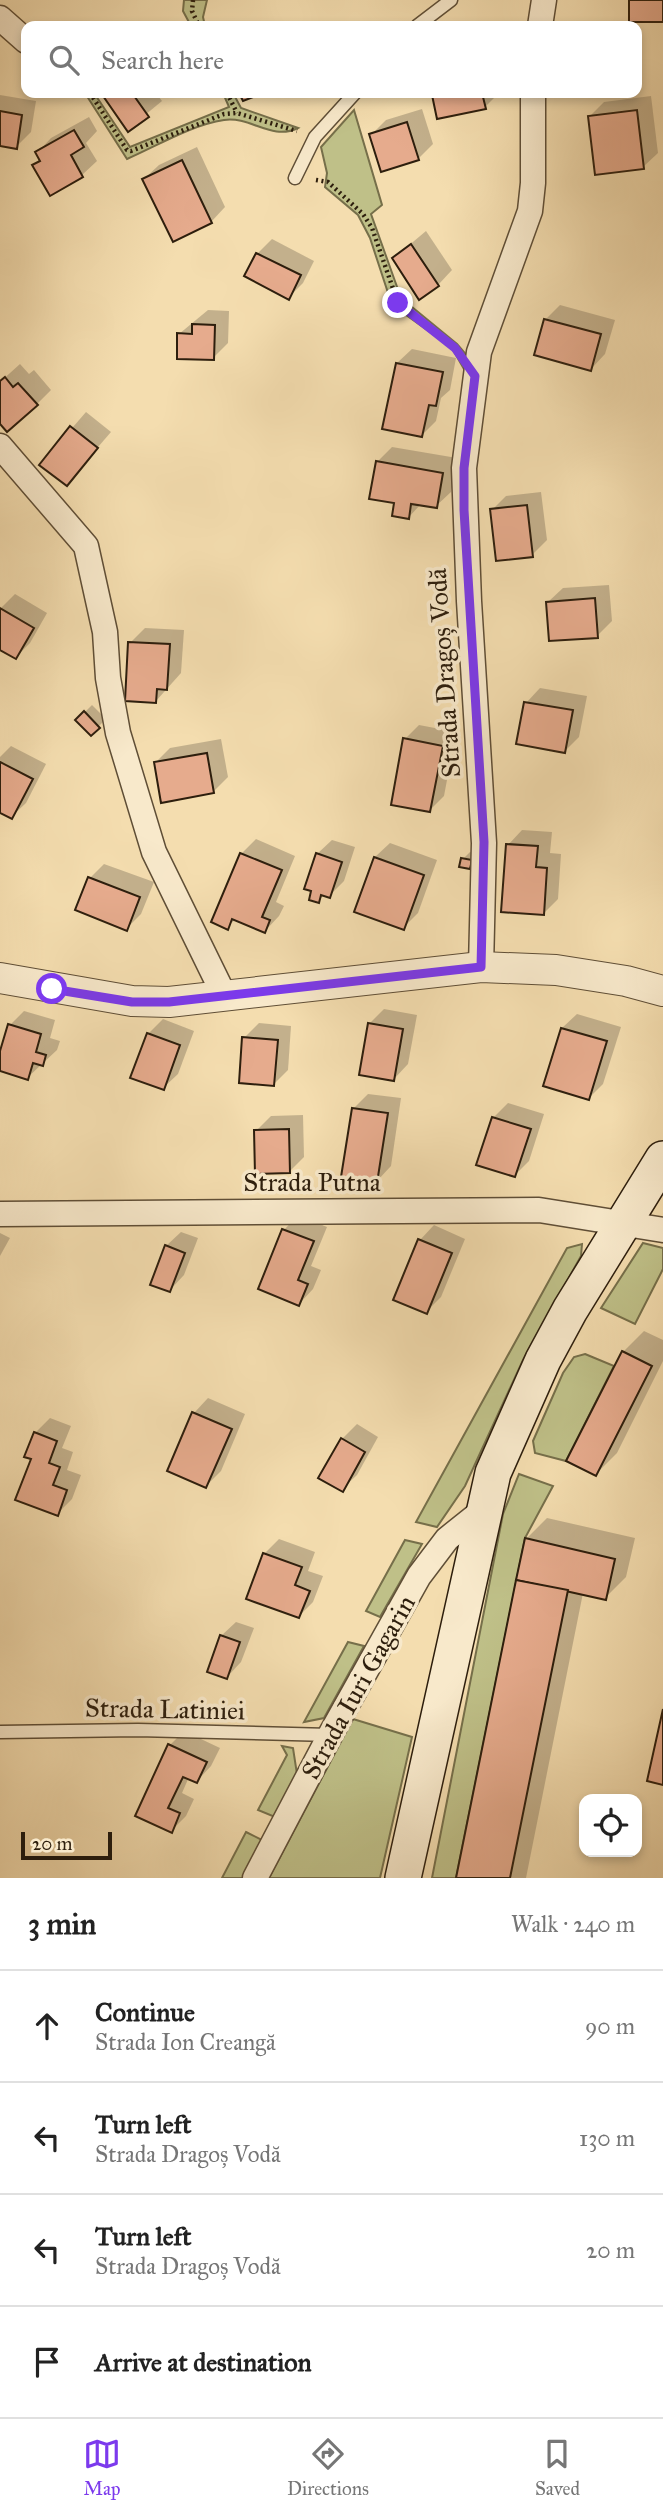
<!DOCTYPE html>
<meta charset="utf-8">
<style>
body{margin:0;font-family:"IM FELL Great Primer",serif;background:#f2f2f2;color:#222}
.controls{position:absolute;right:21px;bottom:21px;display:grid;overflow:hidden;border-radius:14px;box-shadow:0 4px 10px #0003}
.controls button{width:63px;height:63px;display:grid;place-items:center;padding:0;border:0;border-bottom:2px solid #e0e0e0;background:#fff;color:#222;font:35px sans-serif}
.scale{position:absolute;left:21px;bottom:18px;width:91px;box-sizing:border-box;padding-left:7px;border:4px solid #2d1e0d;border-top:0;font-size:19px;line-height:24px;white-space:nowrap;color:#2d1e0d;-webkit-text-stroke:5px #f8e9cb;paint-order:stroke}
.stop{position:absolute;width:21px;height:21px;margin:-16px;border:5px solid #7c3aed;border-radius:50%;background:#fff}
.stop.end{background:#7c3aed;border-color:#fff;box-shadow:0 2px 7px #0008}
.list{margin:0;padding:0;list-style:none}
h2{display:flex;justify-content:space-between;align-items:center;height:91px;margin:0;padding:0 28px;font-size:30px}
h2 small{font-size:23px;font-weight:400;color:#767676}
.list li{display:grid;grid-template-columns:46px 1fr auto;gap:21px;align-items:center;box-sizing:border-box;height:112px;padding:0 28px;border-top:2px solid #e0e0e0}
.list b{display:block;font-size:26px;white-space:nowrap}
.list p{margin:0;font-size:23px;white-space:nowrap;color:#767676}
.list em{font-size:23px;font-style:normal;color:#767676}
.icon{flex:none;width:38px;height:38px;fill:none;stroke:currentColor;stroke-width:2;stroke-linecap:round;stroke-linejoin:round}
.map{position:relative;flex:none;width:663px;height:1878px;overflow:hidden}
.search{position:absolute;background:#fff;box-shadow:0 4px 10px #0003;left:21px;right:21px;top:21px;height:77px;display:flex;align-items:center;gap:18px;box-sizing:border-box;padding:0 24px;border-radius:14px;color:#767676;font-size:26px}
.sheet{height:539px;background:#fff}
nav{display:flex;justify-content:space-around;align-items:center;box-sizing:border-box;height:98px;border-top:2px solid #e0e0e0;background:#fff;font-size:19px;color:#767676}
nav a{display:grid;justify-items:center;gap:4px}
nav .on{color:#7c3aed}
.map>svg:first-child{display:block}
</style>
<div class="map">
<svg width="663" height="1878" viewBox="0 0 663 1878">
<rect width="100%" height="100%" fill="#f4ddaf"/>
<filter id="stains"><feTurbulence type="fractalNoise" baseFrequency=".00286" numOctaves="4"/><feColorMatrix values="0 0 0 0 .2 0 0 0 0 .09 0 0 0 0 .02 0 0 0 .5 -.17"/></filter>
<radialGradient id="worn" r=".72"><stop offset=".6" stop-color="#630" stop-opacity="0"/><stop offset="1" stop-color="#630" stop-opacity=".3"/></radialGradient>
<g fill="#bfc088" stroke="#766f4a" stroke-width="2">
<polygon points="184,0 207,0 203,17 205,26 191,26 183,11"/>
<path d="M 85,93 L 94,93 L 130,147 L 229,107 L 223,93 L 233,93 L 241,108 L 298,128 C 271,141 251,116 224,120 C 191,125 157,146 127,159 Z"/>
<polygon points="354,110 382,205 371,214 401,298 457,344 469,358 464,369 452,348 392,305 370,238 358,215 325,187 327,173 321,147"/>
<polygon points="643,1243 663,1248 663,1269 635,1324 601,1308"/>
<polygon points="582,1244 581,1256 523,1360 465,1486 437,1527 416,1522 567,1248"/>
<polygon points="585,1354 614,1366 566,1461 535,1453 533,1441 563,1373 574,1357"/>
<polygon points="519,1474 553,1486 525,1538 456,1878 432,1878 503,1514"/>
<polygon points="405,1540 422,1544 380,1617 366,1611"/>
<polygon points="348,1642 364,1646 324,1718 304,1722"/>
<polygon points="353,1719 412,1737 380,1878 269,1878"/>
<polygon points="282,1746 293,1748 297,1774 275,1817 258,1810 287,1755"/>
<polygon points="246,1832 264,1841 245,1878 222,1878"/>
</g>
<g fill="#0003">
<polygon points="103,93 156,93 162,101 128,129"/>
<polygon points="437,93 499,93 485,107 434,95"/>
<polygon points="0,95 36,101 31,132 16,147 0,144"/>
<polygon points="651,96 658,153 643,167 590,116 604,102"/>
<polygon points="422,109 433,144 418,159 371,135 386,120"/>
<polygon points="89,117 97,131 86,143 97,161 82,175 35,166 41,160 37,153 51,138"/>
<polygon points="197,147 225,207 211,222 144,179 159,165"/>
<polygon points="426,231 452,270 438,285 394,258"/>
<polygon points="272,239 314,261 303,283 289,297 257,254"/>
<polygon points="560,305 615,320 605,354 591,369 545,320"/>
<polygon points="208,310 229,311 228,343 213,358 179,334"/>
<polygon points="412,349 456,358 450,390 441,398 436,421 422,435 397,363"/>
<polygon points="20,364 29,374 34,370 51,390 37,404 0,421 0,382"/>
<polygon points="86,412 111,432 66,484 41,464"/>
<polygon points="392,447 457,458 451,492 436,506 421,504 408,518 396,501 377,462"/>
<polygon points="541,492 547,540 532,555 492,510 506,496"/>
<polygon points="609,585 612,621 597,636 548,602 563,588"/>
<polygon points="15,594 47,613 30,643 16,657 0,648 0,609"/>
<polygon points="145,628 184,630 181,673 156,701 130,643"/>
<polygon points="540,688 587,696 579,737 565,751 526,703"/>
<polygon points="92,705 106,719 91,734 77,720"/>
<polygon points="419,725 456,732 444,796 430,810 405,739"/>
<polygon points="221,739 228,777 213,792 155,763 170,748"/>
<polygon points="11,746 46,764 26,803 11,817 0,811 0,757"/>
<polygon points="522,830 552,832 550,853 561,854 558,899 543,914 508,845"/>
<polygon points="256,839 295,856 276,902 284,906 279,916 265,931 236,919 227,927 241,854"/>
<polygon points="332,840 355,847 344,881 329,896 325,894 318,901 317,854"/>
<polygon points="390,843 437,860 418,913 403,928 375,857"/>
<polygon points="470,852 478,854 469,867 463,859"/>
<polygon points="104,864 154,882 141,914 127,928 90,878"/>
<polygon points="384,1009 417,1015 408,1064 394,1079 369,1024"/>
<polygon points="24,1011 55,1020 50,1038 60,1041 57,1050 27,1078 0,1069 0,1057 10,1025"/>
<polygon points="577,1014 621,1027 603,1084 589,1098 562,1028"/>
<polygon points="163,1019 194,1031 178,1074 163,1088 148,1034"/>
<polygon points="259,1023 291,1026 288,1070 273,1085 244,1038"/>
<polygon points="368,1094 401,1098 391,1166 377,1181 353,1109"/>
<polygon points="508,1103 544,1114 529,1161 515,1175 493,1118"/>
<polygon points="303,1115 304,1157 289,1172 256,1131 271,1116"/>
<polygon points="298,1215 327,1227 311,1266 321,1270 313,1289 299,1304 284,1230"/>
<polygon points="434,1225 465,1239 441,1297 426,1312 420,1240"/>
<polygon points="181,1232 198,1238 184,1275 170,1290 166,1246"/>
<polygon points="0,1233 10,1238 0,1256"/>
<polygon points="644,1331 663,1340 663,1361 617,1453 596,1474 623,1352"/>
<polygon points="208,1398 245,1414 221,1471 206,1486 194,1413"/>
<polygon points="50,1418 71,1426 62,1448 73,1452 67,1470 81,1475 72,1499 57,1514 33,1458 35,1433"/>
<polygon points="357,1424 378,1437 357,1475 342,1489 342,1439"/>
<polygon points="547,1518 635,1538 626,1577 605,1598 583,1593 526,1878 458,1878 527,1538"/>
<polygon points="279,1539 315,1552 308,1571 323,1576 313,1602 299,1616 264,1554"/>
<polygon points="236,1622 254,1628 241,1662 227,1677 221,1636"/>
<polygon points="184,1731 220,1748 211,1766 197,1781 189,1777 182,1793 194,1799 186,1816 171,1831 137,1815 170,1745"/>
</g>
<g fill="#e6ab8d" stroke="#2d1e0d" stroke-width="2">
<rect x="629" y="0" width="34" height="22"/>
<polygon points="101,93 132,93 149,117 128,132"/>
<polygon points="239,93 263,93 243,101"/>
<polygon points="441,93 482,93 486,109 437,119 432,95"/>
<polygon points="637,110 644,169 595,175 588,116"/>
<polygon points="0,111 22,115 17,149 0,146"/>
<polygon points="407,122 419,160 381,172 369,134"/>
<polygon points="74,130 84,147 71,155 83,177 50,196 32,165 40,161 35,152"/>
<polygon points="182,160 212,223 173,242 142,179"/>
<polygon points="411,244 439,286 419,300 392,258"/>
<polygon points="256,253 301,275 289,300 244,276"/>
<polygon points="544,319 601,334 591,371 534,355"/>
<polygon points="192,324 215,325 214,360 177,359 177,333 192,334"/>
<polygon points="396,363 443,372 436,406 429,405 422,437 382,429"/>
<polygon points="5,377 13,387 18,383 38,405 7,432 0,424 0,381"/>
<polygon points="70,426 98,448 67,486 39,465"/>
<polygon points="376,461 443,473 437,508 411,504 409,519 392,516 394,503 369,499"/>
<polygon points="527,505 533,557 496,561 490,509"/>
<polygon points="595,598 598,638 549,641 546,602"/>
<polygon points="0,608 34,628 16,659 0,650"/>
<polygon points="128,642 170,644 167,690 157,689 156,703 125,701"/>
<polygon points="524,702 573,710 565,753 516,744"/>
<polygon points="84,711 100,728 91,736 75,720"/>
<polygon points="403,738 443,746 430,812 391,805"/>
<polygon points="207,753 214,793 161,803 154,762"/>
<polygon points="0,762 33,779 12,819 0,813"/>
<polygon points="506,844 538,846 536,867 547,868 544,915 501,912"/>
<polygon points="240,853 282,870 262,917 270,920 265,933 232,919 228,930 211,922"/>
<polygon points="316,853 342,862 330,898 321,895 319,903 309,900 311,891 304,889"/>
<polygon points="374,857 424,875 404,930 354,912"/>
<polygon points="461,858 472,860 470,869 459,867"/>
<polygon points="88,877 140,897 127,931 75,910"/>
<polygon points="368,1023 403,1029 394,1081 359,1075"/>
<polygon points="8,1024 41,1034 36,1052 46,1055 43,1066 33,1063 28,1080 0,1071 0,1051"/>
<polygon points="561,1028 607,1041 589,1100 543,1086"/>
<polygon points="147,1033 180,1045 164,1090 130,1078"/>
<polygon points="242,1037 278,1040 274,1086 239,1083"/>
<polygon points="352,1108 388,1113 377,1183 341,1177"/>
<polygon points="492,1117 531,1129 515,1177 476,1165"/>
<polygon points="289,1129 290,1173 255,1174 254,1130"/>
<polygon points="282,1229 314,1241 298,1280 308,1284 299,1306 258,1289"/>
<polygon points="418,1239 452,1253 427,1314 393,1300"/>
<polygon points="165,1245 185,1253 170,1292 150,1285"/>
<polygon points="622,1351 652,1366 596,1476 566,1461"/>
<polygon points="192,1412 232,1429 206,1488 167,1471"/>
<polygon points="34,1432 57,1441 49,1463 60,1467 53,1485 67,1490 58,1516 15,1500 31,1459 24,1457"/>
<polygon points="341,1438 365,1452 343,1492 318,1478"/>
<polygon points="525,1538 615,1559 606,1600 516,1580"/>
<polygon points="263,1553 302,1567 295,1585 310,1591 299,1618 246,1599"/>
<polygon points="516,1580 568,1590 510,1878 456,1878"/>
<polygon points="220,1635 240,1642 227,1679 207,1672"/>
<polygon points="663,1709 663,1785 647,1781"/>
<polygon points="168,1744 207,1762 197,1783 183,1777 168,1808 180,1813 172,1833 135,1816"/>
</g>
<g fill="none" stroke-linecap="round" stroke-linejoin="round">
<defs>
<g id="service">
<polyline points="417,26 451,0"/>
<polyline points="295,178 315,137 355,93"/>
<polyline points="0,1732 138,1730 330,1735"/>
</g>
<g id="minor">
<polyline points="0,18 26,41"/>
<polyline points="540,26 544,0"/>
<polyline points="0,446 86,546 105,632 108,678 118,733 154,852 224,995"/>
<polyline points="481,967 484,843 469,601 464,468 479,352 530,211 533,183 533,93"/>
<polyline points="0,1214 539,1210 663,1230"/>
<polyline points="255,1878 330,1735 419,1576 447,1539 482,1511"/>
</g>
<polyline id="tertiary" points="0,978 132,1001 169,1002 481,967 556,970 626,981 663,991"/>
<polyline id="secondary" points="403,1878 493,1473 543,1360 570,1310 663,1159"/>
</defs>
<use href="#service" stroke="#5f4e36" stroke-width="15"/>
<use href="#minor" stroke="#5f4e36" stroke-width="27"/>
<use href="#tertiary" stroke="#5f4e36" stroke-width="32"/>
<use href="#secondary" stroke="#2d1e0d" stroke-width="38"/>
<g stroke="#2d1e0d" stroke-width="4.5" stroke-dasharray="2 3.5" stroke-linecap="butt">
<polyline points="193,0 192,11 199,26"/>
<polyline points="90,93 127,150 131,151 224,114 237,113 297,131"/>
<polyline points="227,93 237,113"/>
<polyline points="316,180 328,182 363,214 372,228 398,303 454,346"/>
</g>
<use href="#service" stroke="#f8e9cb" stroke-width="12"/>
<use href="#minor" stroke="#f8e9cb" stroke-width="24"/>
<use href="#tertiary" stroke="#f8e9cb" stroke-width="30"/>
<use href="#secondary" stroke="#f8e9cb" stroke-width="35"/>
</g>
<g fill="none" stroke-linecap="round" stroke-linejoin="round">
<polyline stroke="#7c3aed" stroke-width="9" points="52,989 132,1002 169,1002 481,967 484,842 464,510 464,468 475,376 455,348 398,303"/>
</g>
<g text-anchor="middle" stroke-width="7" stroke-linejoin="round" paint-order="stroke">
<g font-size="26" fill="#2d1e0d" stroke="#f8e9cb">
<text transform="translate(444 673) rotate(-94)" y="9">Strada Dragoș Vodă</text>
<text x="312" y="1191">Strada Putna</text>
<text transform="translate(358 1687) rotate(-61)" y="9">Strada Iuri Gagarin</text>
<text transform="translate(165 1709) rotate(1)" y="9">Strada Latiniei</text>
</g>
</g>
<rect width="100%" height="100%" filter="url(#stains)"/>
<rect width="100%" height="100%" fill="url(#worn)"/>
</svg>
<div class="controls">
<button><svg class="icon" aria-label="locate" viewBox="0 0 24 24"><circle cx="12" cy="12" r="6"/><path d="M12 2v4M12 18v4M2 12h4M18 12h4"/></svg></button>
</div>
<div class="scale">20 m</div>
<div class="stop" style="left:52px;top:989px"></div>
<div class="stop end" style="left:398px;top:303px"></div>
<div class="search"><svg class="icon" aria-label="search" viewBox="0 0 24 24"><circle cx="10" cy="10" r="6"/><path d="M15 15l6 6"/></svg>Search here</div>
</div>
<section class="sheet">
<h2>3 min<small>Walk · 240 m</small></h2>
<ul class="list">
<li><svg class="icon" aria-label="ahead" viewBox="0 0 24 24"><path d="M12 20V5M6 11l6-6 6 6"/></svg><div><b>Continue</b><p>Strada Ion Creangă</p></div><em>90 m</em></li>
<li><svg class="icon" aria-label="left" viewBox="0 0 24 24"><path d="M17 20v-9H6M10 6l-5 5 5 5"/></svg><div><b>Turn left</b><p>Strada Dragoș Vodă</p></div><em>130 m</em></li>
<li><svg class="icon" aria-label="left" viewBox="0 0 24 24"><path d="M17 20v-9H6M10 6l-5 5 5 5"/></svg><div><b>Turn left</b><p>Strada Dragoș Vodă</p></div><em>20 m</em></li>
<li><svg class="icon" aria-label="arrive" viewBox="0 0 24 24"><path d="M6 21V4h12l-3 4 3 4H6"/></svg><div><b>Arrive at destination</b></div></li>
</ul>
</section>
<nav>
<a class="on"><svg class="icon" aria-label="map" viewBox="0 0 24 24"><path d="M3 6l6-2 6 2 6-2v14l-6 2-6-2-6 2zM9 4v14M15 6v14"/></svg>Map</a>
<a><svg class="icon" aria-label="directions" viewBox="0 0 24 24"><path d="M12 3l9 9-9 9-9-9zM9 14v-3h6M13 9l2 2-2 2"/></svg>Directions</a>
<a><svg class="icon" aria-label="saved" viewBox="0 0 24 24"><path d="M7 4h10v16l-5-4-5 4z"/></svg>Saved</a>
</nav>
